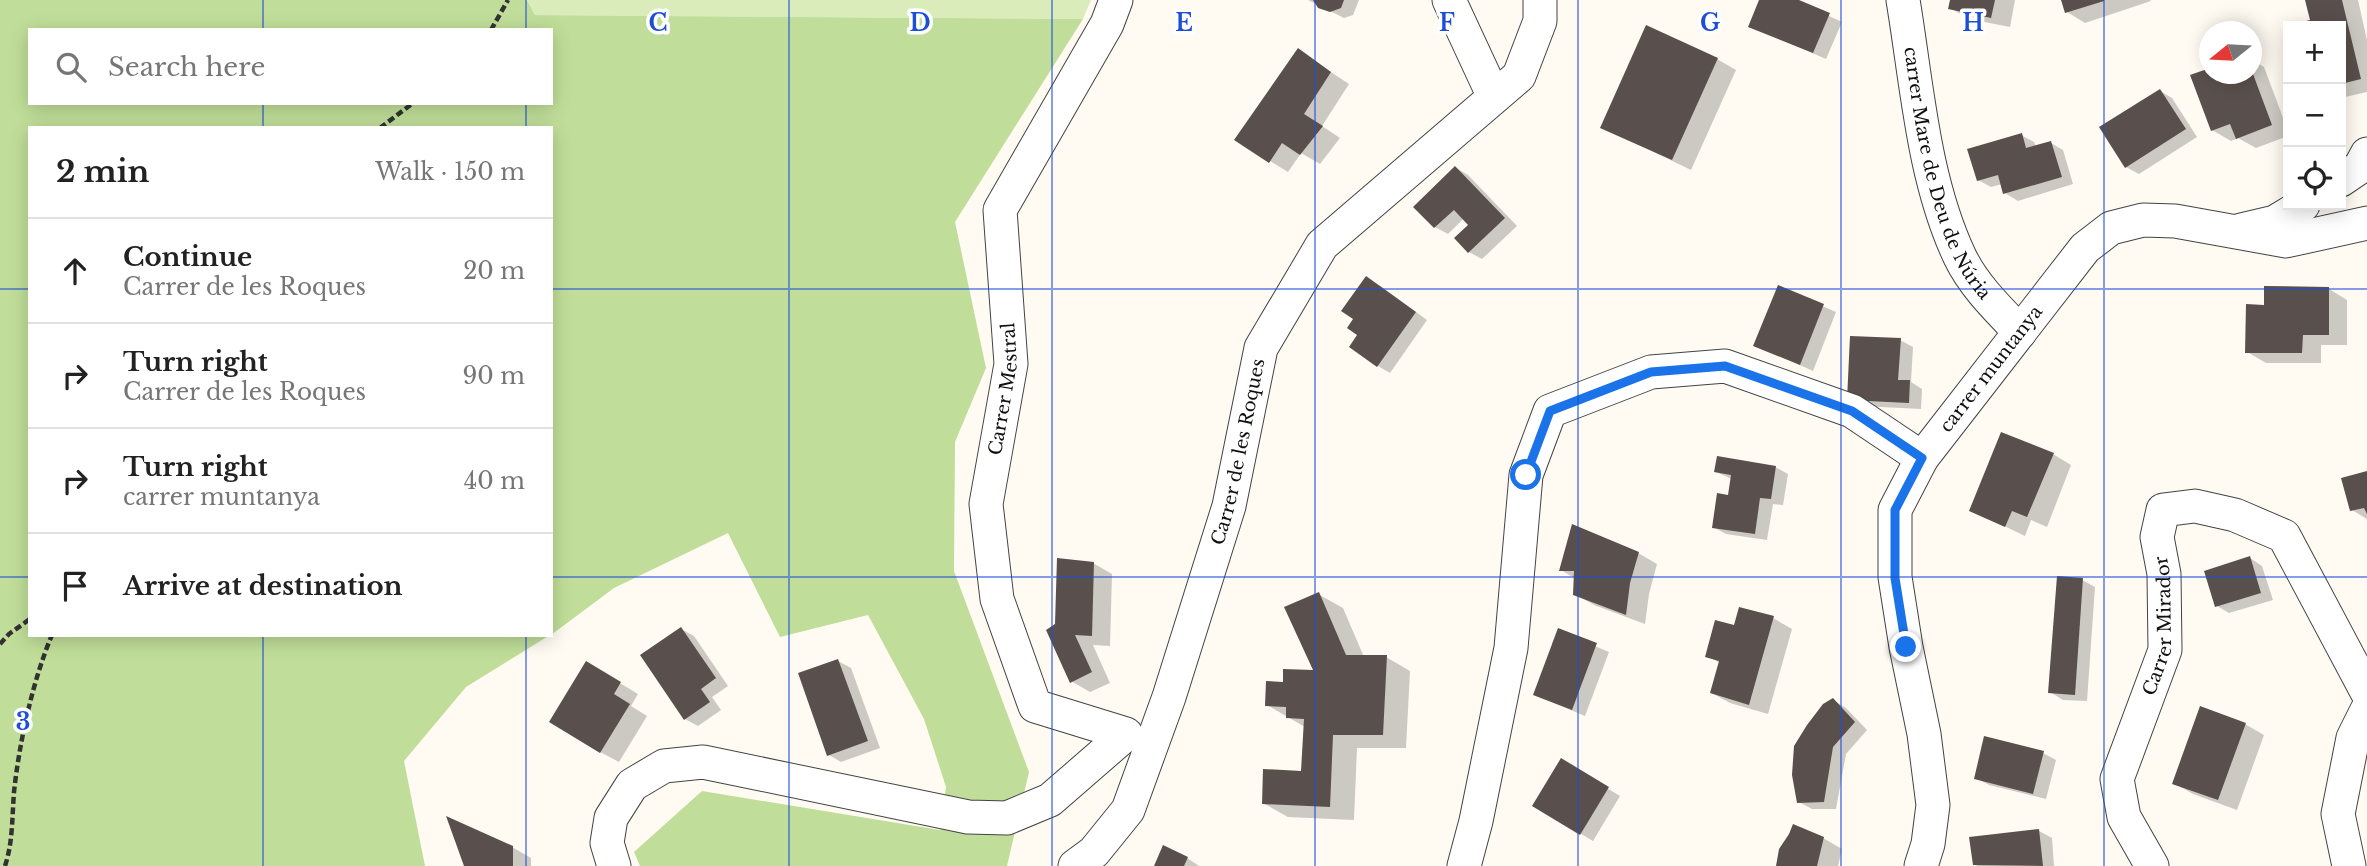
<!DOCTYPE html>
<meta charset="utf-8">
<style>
body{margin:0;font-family:"Libre Baskerville",serif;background:#f2f2f2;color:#222}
.controls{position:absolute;right:21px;top:21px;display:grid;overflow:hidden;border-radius:0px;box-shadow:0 4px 18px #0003}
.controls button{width:63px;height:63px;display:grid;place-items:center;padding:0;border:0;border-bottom:2px solid #e0e0e0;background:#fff;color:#222;font:35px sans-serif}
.compass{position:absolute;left:2199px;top:21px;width:63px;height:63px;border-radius:50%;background:#fff;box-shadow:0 4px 18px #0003;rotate:252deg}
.stop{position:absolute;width:21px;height:21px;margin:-16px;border:5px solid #1a73e8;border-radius:50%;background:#fff}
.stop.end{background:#1a73e8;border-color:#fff;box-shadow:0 2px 7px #0008}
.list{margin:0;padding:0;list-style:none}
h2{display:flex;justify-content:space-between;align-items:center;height:91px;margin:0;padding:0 28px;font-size:30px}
h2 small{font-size:23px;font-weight:400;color:#767676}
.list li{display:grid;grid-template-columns:46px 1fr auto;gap:21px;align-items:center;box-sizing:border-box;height:105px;padding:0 28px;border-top:2px solid #e0e0e0}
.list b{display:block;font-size:26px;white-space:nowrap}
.list p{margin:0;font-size:23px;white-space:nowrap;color:#767676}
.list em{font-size:23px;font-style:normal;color:#767676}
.icon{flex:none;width:38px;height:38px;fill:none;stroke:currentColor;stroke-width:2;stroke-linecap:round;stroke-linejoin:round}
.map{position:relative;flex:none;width:2367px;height:866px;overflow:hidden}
.search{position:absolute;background:#fff;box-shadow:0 4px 18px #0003;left:28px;top:28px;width:525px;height:77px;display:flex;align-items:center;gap:18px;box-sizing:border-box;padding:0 24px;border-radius:0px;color:#767676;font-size:26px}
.panel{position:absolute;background:#fff;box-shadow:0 4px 18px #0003;left:28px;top:126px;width:525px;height:511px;border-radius:0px}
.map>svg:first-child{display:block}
</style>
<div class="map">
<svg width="2367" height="866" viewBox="0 0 2367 866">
<rect width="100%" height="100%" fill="#fffbf3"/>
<polygon fill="#daecba" points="527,0 1091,0 1083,19 535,15"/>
<path fill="#c0de99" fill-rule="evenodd" d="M 0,0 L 527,0 L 535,15 L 1083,19 L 955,222 L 986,368 L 955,442 L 954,571 L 1029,772 L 1007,866 L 640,866 L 634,852 L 702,791 L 940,830 L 946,787 L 924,719 L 868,615 L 780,637 L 728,533 L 614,588 L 551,635 L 551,128 L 30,128 L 30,635 L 550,635 L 466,687 L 404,761 L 425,866 L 0,866 ZM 30,30 L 551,30 L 551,103 L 30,103 Z"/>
<g fill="#0003">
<polygon points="1308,0 1359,0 1353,15 1344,18"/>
<polygon points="1761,0 1794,0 1842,22 1826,59 1750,26"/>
<polygon points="1952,0 2015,0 2010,27 1969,19 1950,8"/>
<polygon points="2063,0 2150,0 2151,1 2085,23 2067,12"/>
<polygon points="2307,0 2358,0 2367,40 2367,92 2341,98 2341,26 2291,26 2312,21"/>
<polygon points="1299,51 1349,84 1322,126 1340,138 1320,164 1301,153 1288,172 1270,161"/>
<polygon points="1717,59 1736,70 1691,170 1602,127"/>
<polygon points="2252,60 2264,67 2288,131 2288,136 2256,148 2238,138 2231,141 2212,130 2210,74 2252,74"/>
<polygon points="2160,91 2172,98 2197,137 2139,174 2126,167"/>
<polygon points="2021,135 2034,142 2036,147 2051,143 2063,150 2073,184 2018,201 2005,193 2002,184 1991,187 1978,180"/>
<polygon points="1456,168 1468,175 1517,226 1482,259 1469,252 1456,238 1470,225 1464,218 1448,234 1435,227 1416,207"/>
<polygon points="1379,285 1427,320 1390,373 1378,366"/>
<polygon points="1779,287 1836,312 1813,371 1755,345"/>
<polygon points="2329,289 2347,300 2347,345 2321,345 2321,363 2266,363 2247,352 2266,306"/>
<polygon points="1900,340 1913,347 1911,382 1922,389 1921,409 1861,406"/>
<polygon points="2053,454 2071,465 2047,527 2031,520 2025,536 1971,510"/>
<polygon points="1775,467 1788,474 1783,505 1773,504 1767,540 1726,534 1713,527 1729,496 1732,479 1716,472"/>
<polygon points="2367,473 2367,519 2352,510"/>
<polygon points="1638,553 1657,564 1649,594 1645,624 1594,605 1575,594 1576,579 1561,570"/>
<polygon points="2250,558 2262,566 2273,600 2229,613 2217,606"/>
<polygon points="1093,563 1112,574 1110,646 1093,645 1110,683 1090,692 1071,681 1057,625"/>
<polygon points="2082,580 2095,587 2087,701 2063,700 2050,692"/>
<polygon points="1318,594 1343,608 1364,657 1386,657 1410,671 1406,748 1357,748 1354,820 1288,817 1263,803 1303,773 1305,727 1267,705 1285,684 1316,672"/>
<polygon points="1773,618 1792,629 1768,714 1730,703 1712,693 1720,663 1707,656 1735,627"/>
<polygon points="681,629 694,636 728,686 712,697 721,710 698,726 685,719"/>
<polygon points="1559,631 1609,652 1585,716 1535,695"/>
<polygon points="838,661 851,668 880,748 841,762 829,755"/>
<polygon points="587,663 638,694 631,706 647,716 619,762 600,752"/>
<polygon points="1833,700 1846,708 1867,730 1846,754 1836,809 1812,809 1799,802"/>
<polygon points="2245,724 2264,735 2237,810 2193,794 2174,783"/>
<polygon points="2043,753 2056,760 2046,799 1989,785 1976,778"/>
<polygon points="1562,761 1620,796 1593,841 1534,806"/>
<polygon points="2039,831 2052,838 2054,866 1978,866 1974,864"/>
<polygon points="1823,838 1842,849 1838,866 1779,866"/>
<polygon points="512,847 531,858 531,866 466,866"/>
<polygon points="1187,858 1199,866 1156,866"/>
</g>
<g fill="#594f4c">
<polygon points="1313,0 1344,0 1341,8 1330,12 1318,8"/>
<polygon points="1759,0 1799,0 1830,13 1813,53 1748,27"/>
<polygon points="1950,0 1995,0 1991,18 1948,9"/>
<polygon points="2061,0 2104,0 2104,1 2065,13"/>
<polygon points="2305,0 2342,0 2361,79 2341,84 2341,26 2287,26 2310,20"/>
<polygon points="1646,25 1718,58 1672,160 1600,128"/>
<polygon points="1298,48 1331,72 1304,114 1323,126 1300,155 1282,143 1269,163 1234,140"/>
<polygon points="2210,68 2210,74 2253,74 2272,125 2236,139 2230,124 2211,131 2190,75"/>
<polygon points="2160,89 2186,129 2125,168 2099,127"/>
<polygon points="2022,133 2026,148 2051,141 2062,177 2003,194 1998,175 1977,181 1967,149"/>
<polygon points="1455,166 1505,218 1468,253 1454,238 1468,225 1454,210 1434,228 1413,207"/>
<polygon points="1366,276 1416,312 1377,367 1349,347 1357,335 1347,328 1353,319 1341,311"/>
<polygon points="1778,285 1824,304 1800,365 1753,346"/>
<polygon points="2264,286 2329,287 2329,335 2303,335 2302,353 2245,353 2246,304 2264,305"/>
<polygon points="1850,336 1901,338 1898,380 1910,380 1909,403 1847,400"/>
<polygon points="2001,432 2054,453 2027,517 2012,511 2005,527 1969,511"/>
<polygon points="1717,456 1776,466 1771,499 1760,498 1755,534 1712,528 1717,493 1728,495 1731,475 1714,472"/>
<polygon points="2367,471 2367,514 2364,508 2350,511 2341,478"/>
<polygon points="1572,524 1639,552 1630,583 1626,615 1573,595 1574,571 1559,571"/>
<polygon points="2250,556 2261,593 2215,607 2204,571"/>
<polygon points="1057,558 1094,562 1092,636 1075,635 1092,672 1070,683 1046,630 1055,624"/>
<polygon points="2057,576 2083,578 2075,695 2048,693"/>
<polygon points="1319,592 1346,655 1387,655 1383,735 1333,735 1330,807 1262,804 1263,769 1301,771 1304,719 1286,718 1286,707 1265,706 1266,681 1283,682 1283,669 1313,670 1284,607"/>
<polygon points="1739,607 1774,616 1749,705 1710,693 1719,661 1705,657 1715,620 1734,625"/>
<polygon points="681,627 716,678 701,689 710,702 684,720 640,655"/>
<polygon points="1558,628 1597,643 1572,710 1533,695"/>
<polygon points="838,659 868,741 827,756 798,673"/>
<polygon points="586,661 621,682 614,694 630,704 600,753 549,722"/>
<polygon points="1833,698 1855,722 1833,747 1824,802 1797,803 1792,775 1794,746 1807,725 1823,704"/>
<polygon points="2200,706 2246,723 2218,800 2172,784"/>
<polygon points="1984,736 2044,751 2033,794 1974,779"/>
<polygon points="1561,758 1609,787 1580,835 1532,806"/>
<polygon points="446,816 513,846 513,866 464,866"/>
<polygon points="1793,824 1824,837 1817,866 1776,866 1779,849 1789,834"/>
<polygon points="2039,829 2043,866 1973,865 1969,837"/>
<polygon points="1163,845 1188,857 1184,866 1154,866"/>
</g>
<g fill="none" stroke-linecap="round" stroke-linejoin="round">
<defs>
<g id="minor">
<polyline points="1449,0 1494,97"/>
<path id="s1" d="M 1903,0 C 1917,84 1923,179 1960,257 C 1974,286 1998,309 2020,332"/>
<polyline points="2341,180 2360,167 2367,154"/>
<polyline points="2241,230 2275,222 2303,205"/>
<path id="s2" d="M 614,866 L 607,843 L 611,818 L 632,785 L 664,766 L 703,762 L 968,817 L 1007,818 L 1050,800 L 1126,734 L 1035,706 L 997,599 L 986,504 L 1011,364 L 1000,210 L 1107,24 L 1116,0"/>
<path id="s3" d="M 1075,866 L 1094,852 L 1128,810 L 1169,697 L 1229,506 L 1261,348 L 1322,245 L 1519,76 L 1540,21 L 1540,0"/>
<polyline points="1464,866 1476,821 1511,648 1526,475 1550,411 1651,372 1725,366 1852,411 1922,458"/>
<path id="s4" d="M 1921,866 L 1928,844 L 1933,805 L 1924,734 L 1906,647 L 1895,577 L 1895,510 L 1922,458 L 2085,248 L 2111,228 L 2143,220 L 2175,221 L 2286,241 L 2367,223"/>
<path id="s5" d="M 2152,866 L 2124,817 L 2117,779 L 2165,650 L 2164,574 L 2157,537 L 2163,510 L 2195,506 L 2235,515 L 2284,536 L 2367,692"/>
<polyline points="2349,866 2338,814 2353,738 2367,710"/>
</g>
</defs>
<use href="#minor" stroke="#434343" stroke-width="35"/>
<g stroke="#323232" stroke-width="4.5" stroke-dasharray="7 3.5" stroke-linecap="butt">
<polyline points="491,30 508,0"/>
<polyline points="380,128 413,103"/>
<polyline points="0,644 9,634 30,619"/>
<path d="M 5,866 C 13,842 12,817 14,792 C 19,744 33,679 52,635"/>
</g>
<use href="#minor" stroke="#fff" stroke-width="33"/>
</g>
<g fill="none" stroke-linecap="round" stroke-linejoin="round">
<polyline stroke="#1a73e8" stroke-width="9" points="1526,475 1550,411 1651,372 1725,366 1852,411 1922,458 1895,510 1895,578 1906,647"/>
</g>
<path fill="none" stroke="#1d4ed8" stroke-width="2" stroke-opacity="0.55" d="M 263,0 L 263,30M 526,0 L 526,30M 789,0 L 789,866M 1052,0 L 1052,866M 1315,0 L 1315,866M 1578,0 L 1578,866M 1841,0 L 1841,866M 2104,0 L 2104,866M 263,103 L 263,128M 526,103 L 526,128M 0,289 L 30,289M 551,289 L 2367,289M 0,577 L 30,577M 551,577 L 2367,577M 263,635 L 263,866M 526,635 L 526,866"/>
<g text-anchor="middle" stroke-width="7" stroke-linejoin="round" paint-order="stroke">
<g font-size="18" fill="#101010" stroke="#fff">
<text dy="6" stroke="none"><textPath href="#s1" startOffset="180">carrer Mare de Deu de Núria</textPath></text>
<text dy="6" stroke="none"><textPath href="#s4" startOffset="532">carrer muntanya</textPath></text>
<text dy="6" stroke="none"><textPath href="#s2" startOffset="1043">Carrer Mestral</textPath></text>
<text dy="6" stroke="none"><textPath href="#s3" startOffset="453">Carrer de les Roques</textPath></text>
<text dy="6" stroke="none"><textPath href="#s5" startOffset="256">Carrer Mirador</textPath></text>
</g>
</g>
<g font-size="23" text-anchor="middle" font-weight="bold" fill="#1d4ed8" stroke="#fff" stroke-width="7" stroke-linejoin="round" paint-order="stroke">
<text x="658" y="31">C</text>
<text x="920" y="31">D</text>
<text x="1184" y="31">E</text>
<text x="1447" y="31">F</text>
<text x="1710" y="31">G</text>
<text x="1973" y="31">H</text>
<text x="23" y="730">3</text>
</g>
</svg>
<div class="controls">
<button>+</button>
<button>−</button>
<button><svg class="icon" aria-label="locate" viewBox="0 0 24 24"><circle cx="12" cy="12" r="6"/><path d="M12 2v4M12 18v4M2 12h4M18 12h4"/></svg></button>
</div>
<svg class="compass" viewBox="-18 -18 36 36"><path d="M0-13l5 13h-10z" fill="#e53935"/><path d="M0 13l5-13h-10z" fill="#767676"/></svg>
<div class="stop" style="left:1526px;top:475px"></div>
<div class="stop end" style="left:1906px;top:647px"></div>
<div class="search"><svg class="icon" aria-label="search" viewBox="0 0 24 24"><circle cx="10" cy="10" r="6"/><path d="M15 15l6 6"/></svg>Search here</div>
<section class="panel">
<h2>2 min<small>Walk · 150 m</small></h2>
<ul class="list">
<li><svg class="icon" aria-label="ahead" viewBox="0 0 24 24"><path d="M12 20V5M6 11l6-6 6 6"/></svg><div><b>Continue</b><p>Carrer de les Roques</p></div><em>20 m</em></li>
<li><svg class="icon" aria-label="right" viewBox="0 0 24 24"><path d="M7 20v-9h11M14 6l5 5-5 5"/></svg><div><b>Turn right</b><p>Carrer de les Roques</p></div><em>90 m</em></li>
<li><svg class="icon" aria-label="right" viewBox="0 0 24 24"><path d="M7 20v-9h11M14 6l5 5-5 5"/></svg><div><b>Turn right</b><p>carrer muntanya</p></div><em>40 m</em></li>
<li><svg class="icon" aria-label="arrive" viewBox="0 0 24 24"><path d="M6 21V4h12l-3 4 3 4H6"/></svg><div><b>Arrive at destination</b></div></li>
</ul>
</section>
</div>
